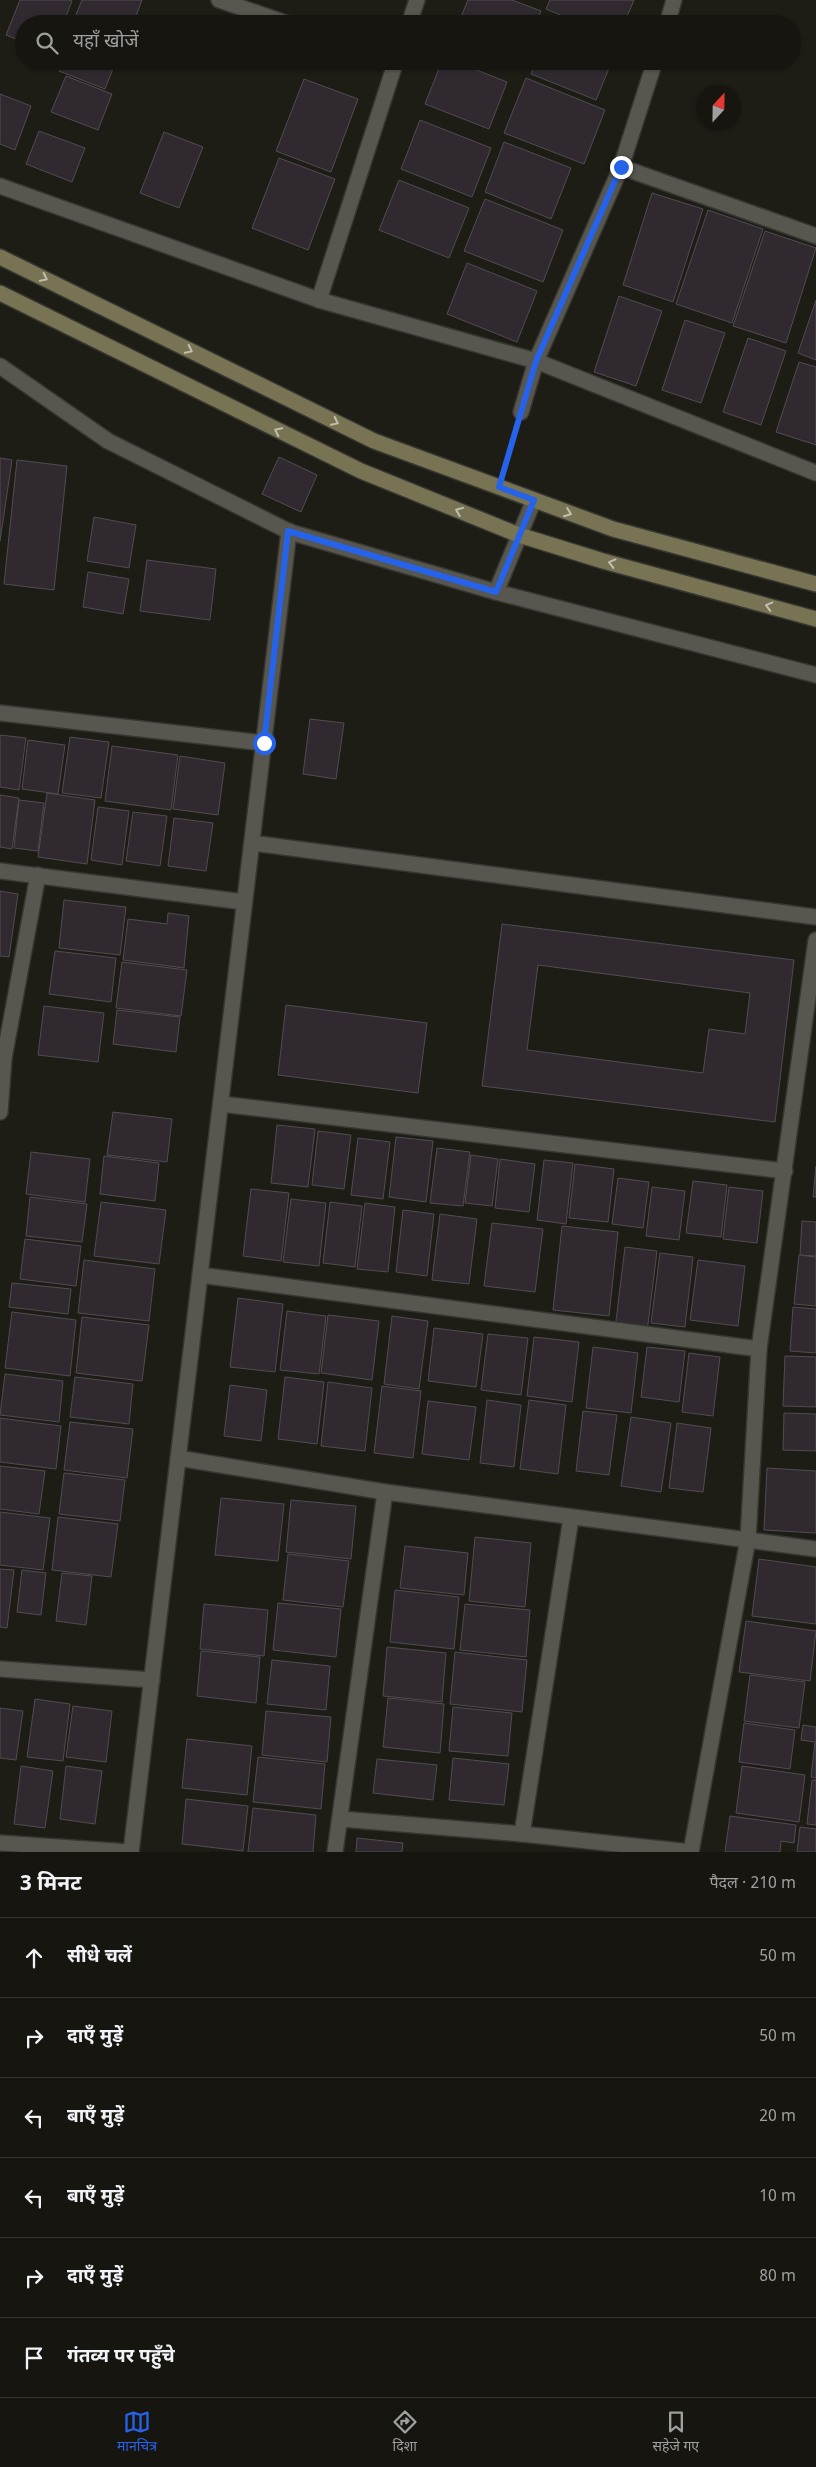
<!DOCTYPE html>
<html lang="hi">
<meta charset="utf-8">
<style>
body{margin:0;font-family:Georgia,"Noto Sans Devanagari",serif;background:#1f1e19;color:#f1f3f6}
.compass{position:absolute;left:696px;top:85px;width:45px;height:45px;border-radius:50%;background:#161510;box-shadow:0 1px 4px #0004;rotate:22deg}
.stop{position:absolute;width:15px;height:15px;margin:-11px;border:4px solid #2563eb;border-radius:50%;background:#fff}
.stop.end{background:#2563eb;border-color:#fff;box-shadow:0 1px 5px #0008}
.list{margin:0;padding:0;list-style:none}
h2{display:flex;justify-content:space-between;align-items:center;height:65px;margin:0;padding:0 20px;font-size:21px}
h2 small{font-size:16px;font-weight:400;color:#9e9f9f}
.list li{display:grid;grid-template-columns:32px 1fr auto;gap:15px;align-items:center;box-sizing:border-box;height:80px;padding:0 20px;border-top:1px solid #353430}
.list b{display:block;font-size:19px;white-space:nowrap}
.list em{font-size:16px;font-style:normal;color:#9e9f9f}
.icon{flex:none;width:28px;height:28px;fill:none;stroke:currentColor;stroke-width:2;stroke-linecap:round;stroke-linejoin:round}
.map{position:relative;flex:none;width:816px;height:1852px;overflow:hidden}
.search{position:absolute;background:#161510;box-shadow:0 1px 4px #0004;left:15px;right:15px;top:15px;height:55px;display:flex;align-items:center;gap:12px;box-sizing:border-box;padding:0 18px;border-radius:28px;color:#9e9f9f;font-size:19px}
.sheet{height:545px;background:#161510}
nav{display:flex;justify-content:space-around;align-items:center;box-sizing:border-box;height:70px;border-top:1px solid #353430;background:#161510;font-size:14px;color:#9e9f9f}
nav a{display:grid;justify-items:center;gap:2px}
nav .on{color:#2563eb}
.map>svg:first-child{display:block}
</style>
<div class="map">
<svg width="816" height="1852" viewBox="0 0 816 1852">
<rect width="100%" height="100%" fill="#1d1c15"/>
<g fill="#302a30" stroke="#524c52" fill-rule="evenodd">
<polygon points="20,0 70,0 72,1 63,24 24,24 24,42 6,35"/>
<polygon points="82,0 142,0 133,24 94,24 75,17"/>
<polygon points="468,0 512,0 541,11 536,24 458,24"/>
<polygon points="550,0 634,0 624,24 582,24 546,9"/>
<polygon points="62,61 116,61 105,89 59,71"/>
<polygon points="442,61 454,61 507,82 489,129 425,104"/>
<polygon points="536,61 612,61 596,100 531,74"/>
<polygon points="66,76 112,94 98,130 51,112"/>
<polygon points="526,78 605,110 584,164 504,133"/>
<polygon points="304,79 358,99 331,172 276,151"/>
<polygon points="0,94 31,106 15,150 0,144"/>
<polygon points="420,120 491,148 472,197 401,169"/>
<polygon points="39,131 85,148 72,182 26,164"/>
<polygon points="164,132 203,147 179,208 140,193"/>
<polygon points="504,142 571,168 551,219 485,192"/>
<polygon points="279,158 335,179 308,250 252,228"/>
<polygon points="399,180 469,208 449,258 379,230"/>
<polygon points="652,193 703,209 673,302 623,285"/>
<polygon points="485,199 563,230 543,282 464,251"/>
<polygon points="708,210 763,229 732,323 676,304"/>
<polygon points="765,231 816,248 786,343 733,326"/>
<polygon points="467,263 537,291 517,342 447,314"/>
<polygon points="619,296 662,311 636,386 594,372"/>
<polygon points="816,300 816,360 798,353"/>
<polygon points="685,320 725,333 701,403 662,390"/>
<polygon points="748,338 786,351 761,425 723,412"/>
<polygon points="799,362 816,367 816,445 776,432"/>
<polygon points="279,457 317,475 301,512 262,494"/>
<polygon points="0,458 12,460 0,541"/>
<polygon points="17,460 67,466 54,590 4,584"/>
<polygon points="94,517 136,525 129,568 87,561"/>
<polygon points="147,560 216,569 210,620 140,611"/>
<polygon points="88,572 129,579 123,614 83,607"/>
<polygon points="310,719 344,723 336,779 303,774"/>
<polygon points="0,735 26,738 19,790 0,787"/>
<polygon points="70,737 109,742 101,798 62,793"/>
<polygon points="28,740 65,745 58,794 22,789"/>
<polygon points="112,746 178,755 171,810 105,801"/>
<polygon points="180,756 225,763 218,815 173,809"/>
<polygon points="47,793 95,800 87,864 38,857"/>
<polygon points="0,795 19,798 12,849 0,847"/>
<polygon points="19,800 44,803 38,851 14,848"/>
<polygon points="98,807 129,811 122,865 91,860"/>
<polygon points="133,812 167,816 160,866 126,861"/>
<polygon points="174,818 213,823 206,871 168,866"/>
<polygon points="0,891 18,894 9,957 0,956"/>
<polygon points="64,900 126,907 120,955 59,948"/>
<polygon points="168,913 189,916 184,968 123,960 128,919 167,924"/>
<path d="M 502,924 L 794,960 L 775,1122 L 482,1086 ZM 538,965 L 750,993 L 745,1034 L 709,1029 L 703,1073 L 527,1050 Z"/>
<polygon points="55,951 116,958 111,1002 49,994"/>
<polygon points="122,962 187,970 181,1016 116,1008"/>
<polygon points="286,1005 427,1023 418,1093 278,1075"/>
<polygon points="44,1006 104,1013 98,1062 38,1055"/>
<polygon points="117,1010 180,1017 176,1052 113,1044"/>
<polygon points="113,1112 172,1119 167,1162 107,1155"/>
<polygon points="277,1125 315,1129 308,1187 271,1183"/>
<polygon points="318,1131 351,1135 344,1189 312,1185"/>
<polygon points="396,1137 433,1141 426,1202 389,1197"/>
<polygon points="358,1138 390,1142 383,1199 351,1195"/>
<polygon points="437,1148 470,1152 463,1206 430,1203"/>
<polygon points="31,1152 90,1159 85,1202 26,1194"/>
<polygon points="471,1155 498,1159 492,1206 465,1203"/>
<polygon points="104,1156 159,1163 155,1201 100,1194"/>
<polygon points="500,1159 535,1164 529,1212 495,1208"/>
<polygon points="544,1160 573,1163 566,1224 537,1220"/>
<polygon points="575,1164 614,1169 608,1222 569,1218"/>
<polygon points="816,1166 816,1197 813,1197"/>
<polygon points="618,1178 649,1182 643,1228 612,1224"/>
<polygon points="693,1181 727,1185 721,1237 686,1233"/>
<polygon points="652,1187 685,1191 679,1240 646,1236"/>
<polygon points="729,1187 763,1191 757,1243 723,1239"/>
<polygon points="251,1189 289,1193 281,1261 243,1256"/>
<polygon points="30,1197 87,1204 82,1242 26,1236"/>
<polygon points="291,1199 326,1203 319,1266 283,1262"/>
<polygon points="101,1202 166,1210 159,1264 94,1256"/>
<polygon points="330,1202 362,1206 355,1267 323,1263"/>
<polygon points="365,1203 395,1207 388,1272 357,1269"/>
<polygon points="403,1210 434,1214 427,1276 396,1272"/>
<polygon points="440,1214 477,1219 469,1284 432,1280"/>
<polygon points="802,1221 816,1222 816,1256 800,1255"/>
<polygon points="492,1223 543,1229 535,1292 484,1286"/>
<polygon points="562,1226 618,1232 609,1316 553,1310"/>
<polygon points="25,1239 81,1246 76,1286 20,1279"/>
<polygon points="625,1247 657,1251 647,1332 615,1329"/>
<polygon points="660,1253 693,1257 685,1327 651,1323"/>
<polygon points="799,1255 816,1257 816,1306 794,1304"/>
<polygon points="84,1260 155,1269 149,1321 78,1313"/>
<polygon points="698,1260 745,1266 738,1326 690,1320"/>
<polygon points="12,1283 71,1289 68,1314 9,1307"/>
<polygon points="238,1298 283,1304 275,1372 230,1367"/>
<polygon points="793,1307 816,1309 816,1353 790,1351"/>
<polygon points="287,1311 326,1316 319,1374 280,1370"/>
<polygon points="12,1312 76,1320 70,1376 5,1368"/>
<polygon points="328,1315 379,1321 372,1380 321,1373"/>
<polygon points="392,1316 428,1321 419,1389 384,1384"/>
<polygon points="82,1317 149,1325 142,1381 76,1373"/>
<polygon points="434,1328 483,1334 476,1387 428,1381"/>
<polygon points="488,1334 528,1338 521,1395 481,1390"/>
<polygon points="534,1337 579,1342 572,1402 527,1396"/>
<polygon points="593,1347 638,1353 631,1413 586,1408"/>
<polygon points="647,1347 685,1351 679,1402 641,1397"/>
<polygon points="689,1353 720,1357 713,1416 682,1412"/>
<polygon points="785,1356 816,1357 816,1407 783,1406"/>
<polygon points="5,1374 63,1381 59,1422 0,1415"/>
<polygon points="75,1377 133,1384 129,1424 70,1417"/>
<polygon points="285,1377 324,1382 317,1444 278,1439"/>
<polygon points="328,1382 372,1388 365,1451 321,1446"/>
<polygon points="230,1385 267,1390 261,1441 224,1436"/>
<polygon points="382,1386 421,1391 413,1458 374,1453"/>
<polygon points="487,1400 521,1405 514,1467 480,1463"/>
<polygon points="529,1400 566,1405 558,1474 520,1469"/>
<polygon points="428,1401 476,1407 469,1460 422,1454"/>
<polygon points="583,1411 617,1415 609,1475 576,1471"/>
<polygon points="784,1413 816,1414 816,1451 783,1450"/>
<polygon points="631,1417 671,1423 661,1492 621,1486"/>
<polygon points="0,1418 61,1426 56,1469 0,1462"/>
<polygon points="70,1422 133,1429 127,1478 64,1470"/>
<polygon points="677,1423 711,1428 703,1492 669,1488"/>
<polygon points="0,1466 45,1471 39,1514 0,1509"/>
<polygon points="767,1468 816,1471 816,1533 764,1530"/>
<polygon points="64,1473 125,1480 120,1521 59,1514"/>
<polygon points="221,1498 284,1504 278,1561 215,1555"/>
<polygon points="291,1500 356,1506 351,1559 286,1552"/>
<polygon points="0,1512 50,1518 43,1570 0,1565"/>
<polygon points="58,1517 118,1524 111,1577 52,1570"/>
<polygon points="475,1537 531,1543 525,1607 469,1601"/>
<polygon points="405,1546 468,1553 464,1595 400,1588"/>
<polygon points="288,1554 349,1561 343,1607 283,1600"/>
<polygon points="759,1559 816,1567 816,1624 752,1616"/>
<polygon points="0,1569 14,1570 7,1628 0,1627"/>
<polygon points="22,1570 46,1573 41,1615 17,1612"/>
<polygon points="62,1573 92,1576 86,1625 56,1621"/>
<polygon points="395,1590 459,1597 454,1649 390,1642"/>
<polygon points="278,1603 341,1609 336,1657 273,1650"/>
<polygon points="204,1604 268,1610 264,1656 200,1649"/>
<polygon points="465,1604 530,1610 526,1657 460,1650"/>
<polygon points="746,1621 816,1631 810,1681 739,1672"/>
<polygon points="387,1647 446,1653 442,1702 383,1696"/>
<polygon points="201,1651 260,1657 256,1703 197,1696"/>
<polygon points="455,1652 527,1660 522,1712 450,1704"/>
<polygon points="272,1660 330,1666 326,1710 267,1704"/>
<polygon points="750,1675 805,1682 799,1728 744,1721"/>
<polygon points="388,1698 444,1704 440,1753 383,1747"/>
<polygon points="35,1699 70,1704 63,1761 27,1757"/>
<polygon points="73,1706 112,1711 106,1762 66,1757"/>
<polygon points="453,1707 512,1713 508,1756 449,1751"/>
<polygon points="0,1708 23,1711 16,1760 0,1758"/>
<polygon points="266,1711 331,1717 327,1762 262,1755"/>
<polygon points="744,1723 795,1730 790,1769 739,1762"/>
<polygon points="803,1725 816,1727 816,1778 811,1777 815,1742 801,1740"/>
<polygon points="187,1739 252,1746 247,1795 182,1788"/>
<polygon points="258,1757 325,1764 321,1809 253,1802"/>
<polygon points="453,1758 509,1764 504,1805 449,1800"/>
<polygon points="377,1759 437,1765 433,1800 373,1793"/>
<polygon points="21,1766 53,1771 45,1828 14,1824"/>
<polygon points="66,1766 102,1771 95,1824 60,1819"/>
<polygon points="742,1766 805,1775 799,1822 736,1813"/>
<polygon points="812,1780 816,1780 816,1825 807,1824"/>
<polygon points="186,1799 248,1806 243,1851 182,1844"/>
<polygon points="253,1808 316,1815 313,1852 248,1852"/>
<polygon points="730,1816 796,1825 794,1843 781,1841 780,1852 725,1852"/>
<polygon points="800,1827 816,1829 816,1852 797,1852"/>
<polygon points="357,1838 403,1843 402,1852 356,1852"/>
</g>
<g fill="none" stroke-linecap="round" stroke-linejoin="round">
<defs>
<g id="street">
<polyline points="219,0 289,24"/>
<polyline points="409,24 417,0"/>
<polyline points="667,24 674,0"/>
<polyline points="621,167 816,236"/>
<polyline points="0,186 319,300 536,361 816,473"/>
<polyline points="319,300 396,61"/>
<polyline points="0,366 108,441 290,532 496,592 816,675"/>
<polyline points="521,412 536,361 621,167 655,61"/>
<polyline points="496,592 534,500"/>
<polyline points="0,713 264,743"/>
<polyline points="252,843 816,917"/>
<polyline points="0,871 244,902"/>
<polyline points="221,1104 785,1171"/>
<polyline points="0,1112 4,1058 38,875"/>
<polyline points="200,1275 759,1349"/>
<polyline points="178,1458 385,1492 816,1549"/>
<polyline points="0,1669 152,1680"/>
<polyline points="341,1819 522,1834 691,1852"/>
<polyline points="522,1834 571,1518"/>
<polyline points="0,1843 129,1852"/>
<polyline points="131,1852 289,531"/>
<polyline points="335,1852 385,1492"/>
<polyline points="691,1852 748,1539 759,1349 816,940"/>
</g>
<g id="secondary">
<polyline points="0,257 374,441 613,529 816,584"/>
<polyline points="0,293 361,471 519,535 603,561 816,619"/>
</g>
</defs>
<use href="#street" stroke="#363632" stroke-width="18"/>
<use href="#secondary" stroke="#363632" stroke-width="18"/>
<polyline stroke="#706f69" stroke-width="3" stroke-dasharray="4 4" stroke-linecap="butt" points="505,467 515,433"/>
<use href="#street" stroke="#58574f" stroke-width="15"/>
<use href="#secondary" stroke="#777353" stroke-width="15"/>
</g>
<defs><path id="oneway-chevron" d="M-2-3.5L2.5 0L-2 3.5" fill="none" stroke-width="1.6" stroke-linecap="round" stroke-linejoin="round" transform="scale(1.25)"/></defs>
<g stroke="#c1c0b0">
<use href="#oneway-chevron" transform="translate(44 278) rotate(26)"/>
<use href="#oneway-chevron" transform="translate(189 350) rotate(26)"/>
<use href="#oneway-chevron" transform="translate(335 422) rotate(26)"/>
<use href="#oneway-chevron" transform="translate(278 431) rotate(-154)"/>
<use href="#oneway-chevron" transform="translate(459 511) rotate(-158)"/>
<use href="#oneway-chevron" transform="translate(568 513) rotate(20)"/>
<use href="#oneway-chevron" transform="translate(612 563) rotate(-165)"/>
<use href="#oneway-chevron" transform="translate(769 606) rotate(-165)"/>
</g>
<g fill="none" stroke-linecap="round" stroke-linejoin="round">
<polyline stroke="#2563eb" stroke-width="6" points="264,743 288,531 496,592 534,500 499,487 536,361 621,167"/>
</g>
</svg>
<svg class="compass" viewBox="-18 -18 36 36"><path d="M0-13l5 13h-10z" fill="#e53935"/><path d="M0 13l5-13h-10z" fill="#9e9f9f"/></svg>
<div class="stop" style="left:264px;top:743px"></div>
<div class="stop end" style="left:621px;top:167px"></div>
<div class="search"><svg class="icon" aria-label="search" viewBox="0 0 24 24"><circle cx="10" cy="10" r="6"/><path d="M15 15l6 6"/></svg>यहाँ खोजें</div>
</div>
<section class="sheet">
<h2>3 मिनट<small>पैदल · 210 m</small></h2>
<ul class="list">
<li><svg class="icon" aria-label="ahead" viewBox="0 0 24 24"><path d="M12 20V5M6 11l6-6 6 6"/></svg><div><b>सीधे चलें</b></div><em>50 m</em></li>
<li><svg class="icon" aria-label="right" viewBox="0 0 24 24"><path d="M7 20v-9h11M14 6l5 5-5 5"/></svg><div><b>दाएँ मुड़ें</b></div><em>50 m</em></li>
<li><svg class="icon" aria-label="left" viewBox="0 0 24 24"><path d="M17 20v-9H6M10 6l-5 5 5 5"/></svg><div><b>बाएँ मुड़ें</b></div><em>20 m</em></li>
<li><svg class="icon" aria-label="left" viewBox="0 0 24 24"><path d="M17 20v-9H6M10 6l-5 5 5 5"/></svg><div><b>बाएँ मुड़ें</b></div><em>10 m</em></li>
<li><svg class="icon" aria-label="right" viewBox="0 0 24 24"><path d="M7 20v-9h11M14 6l5 5-5 5"/></svg><div><b>दाएँ मुड़ें</b></div><em>80 m</em></li>
<li><svg class="icon" aria-label="arrive" viewBox="0 0 24 24"><path d="M6 21V4h12l-3 4 3 4H6"/></svg><div><b>गंतव्य पर पहुँचे</b></div></li>
</ul>
</section>
<nav>
<a class="on"><svg class="icon" aria-label="map" viewBox="0 0 24 24"><path d="M3 6l6-2 6 2 6-2v14l-6 2-6-2-6 2zM9 4v14M15 6v14"/></svg>मानचित्र</a>
<a><svg class="icon" aria-label="directions" viewBox="0 0 24 24"><path d="M12 3l9 9-9 9-9-9zM9 14v-3h6M13 9l2 2-2 2"/></svg>दिशा</a>
<a><svg class="icon" aria-label="saved" viewBox="0 0 24 24"><path d="M7 4h10v16l-5-4-5 4z"/></svg>सहेजे गए</a>
</nav>
